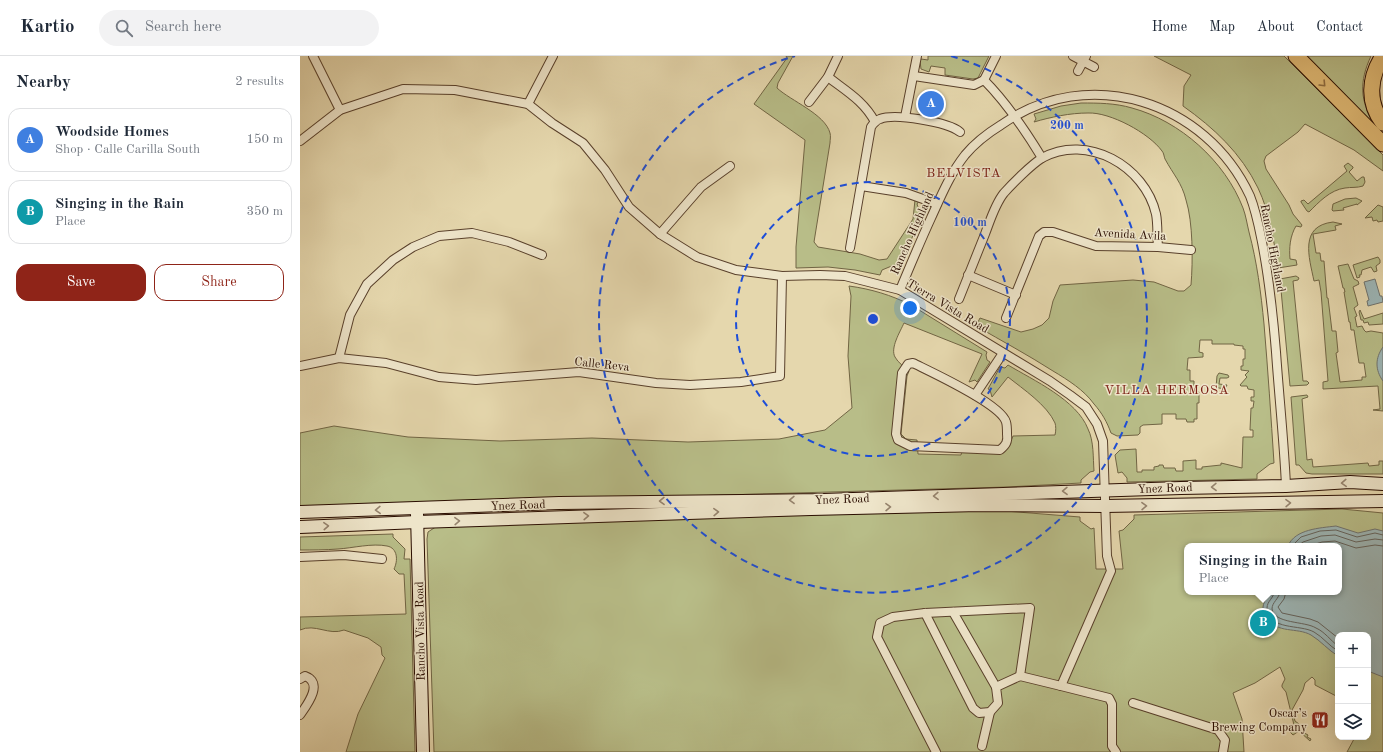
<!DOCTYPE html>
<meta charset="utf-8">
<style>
body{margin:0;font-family:"Old Standard TT",serif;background:#f2f2f3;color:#1f2937}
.controls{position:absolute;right:12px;bottom:12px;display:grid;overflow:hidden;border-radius:8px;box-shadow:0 4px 16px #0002}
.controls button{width:36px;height:36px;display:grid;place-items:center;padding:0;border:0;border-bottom:1px solid #e0e1e3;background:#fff;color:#1f2937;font:20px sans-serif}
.you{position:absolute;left:610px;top:252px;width:14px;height:14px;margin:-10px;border:3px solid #fff;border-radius:50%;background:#1a73e8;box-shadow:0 0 0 6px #1a73e833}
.badge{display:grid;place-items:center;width:26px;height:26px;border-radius:50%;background:#8f2418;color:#fff;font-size:13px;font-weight:700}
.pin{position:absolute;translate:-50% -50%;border:2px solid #fff;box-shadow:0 1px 4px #0006}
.popup{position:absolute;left:884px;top:487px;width:158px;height:52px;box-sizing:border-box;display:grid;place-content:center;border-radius:8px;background:#fff;filter:drop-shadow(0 1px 3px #0005);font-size:13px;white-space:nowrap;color:#747a83}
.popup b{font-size:15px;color:#1f2937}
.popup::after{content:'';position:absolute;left:50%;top:100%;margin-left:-8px;border:8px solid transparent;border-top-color:#fff}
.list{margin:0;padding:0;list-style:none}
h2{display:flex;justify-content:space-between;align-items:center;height:52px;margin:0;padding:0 16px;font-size:17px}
h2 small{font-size:13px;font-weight:400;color:#747a83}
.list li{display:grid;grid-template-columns:26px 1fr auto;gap:12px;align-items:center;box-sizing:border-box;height:64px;margin:0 8px 8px;padding:0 8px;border:1px solid #e0e1e3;border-radius:12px}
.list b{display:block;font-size:15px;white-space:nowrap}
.list p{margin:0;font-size:13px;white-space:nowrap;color:#747a83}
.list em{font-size:13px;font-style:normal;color:#747a83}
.actions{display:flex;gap:8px;padding:12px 16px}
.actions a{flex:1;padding:9px 0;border:1px solid #8f2418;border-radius:12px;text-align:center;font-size:14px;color:#8f2418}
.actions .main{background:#8f2418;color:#fff}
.icon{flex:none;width:22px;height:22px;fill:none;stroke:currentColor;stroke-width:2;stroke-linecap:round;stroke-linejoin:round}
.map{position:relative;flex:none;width:1083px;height:696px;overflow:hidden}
header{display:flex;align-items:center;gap:24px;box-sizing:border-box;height:56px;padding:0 20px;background:#fff;border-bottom:1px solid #e0e1e3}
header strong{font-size:19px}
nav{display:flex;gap:22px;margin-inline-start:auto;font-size:14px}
.search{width:280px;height:36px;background:#f2f2f3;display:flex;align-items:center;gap:10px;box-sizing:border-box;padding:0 14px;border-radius:22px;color:#747a83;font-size:15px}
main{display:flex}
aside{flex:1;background:#fff}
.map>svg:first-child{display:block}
</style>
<header>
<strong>Kartio</strong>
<div class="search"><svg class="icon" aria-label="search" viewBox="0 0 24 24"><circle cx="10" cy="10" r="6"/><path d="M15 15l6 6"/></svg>Search here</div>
<nav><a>Home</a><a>Map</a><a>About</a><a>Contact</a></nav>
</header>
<main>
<aside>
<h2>Nearby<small>2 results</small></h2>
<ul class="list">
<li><span class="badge" style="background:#3f7fe0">A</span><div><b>Woodside Homes</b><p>Shop · Calle Carilla South</p></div><em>150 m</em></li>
<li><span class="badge" style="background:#0f9aa8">B</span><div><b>Singing in the Rain</b><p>Place</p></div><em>350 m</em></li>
</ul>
<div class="actions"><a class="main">Save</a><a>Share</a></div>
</aside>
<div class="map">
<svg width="1083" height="696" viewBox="0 0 1083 696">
<rect width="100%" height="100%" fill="#e5d7ad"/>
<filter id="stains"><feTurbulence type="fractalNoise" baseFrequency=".005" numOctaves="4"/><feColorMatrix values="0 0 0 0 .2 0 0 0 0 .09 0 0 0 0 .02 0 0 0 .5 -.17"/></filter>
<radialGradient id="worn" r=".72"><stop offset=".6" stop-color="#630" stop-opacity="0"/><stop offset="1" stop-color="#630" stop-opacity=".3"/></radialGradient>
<g fill="#b8bd88" stroke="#716544" fill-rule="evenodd">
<path d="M 486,0 L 493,0 L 478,27 L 477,32 C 491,45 525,58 530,77 C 531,80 530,84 530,87 L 514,186 L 518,191 L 560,198 L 579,204 L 587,203 L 613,163 L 615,144 L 619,145 L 617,148 L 619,154 L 623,155 L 600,211 L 594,209 L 582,214 L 580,219 L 555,214 L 528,211 L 496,212 L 496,191 L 505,84 L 454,48 L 487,2 Z"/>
<polygon points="628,0 689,0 678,22 673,23 645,19 645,12 631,10 629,16 621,13 620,5 621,3 628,4"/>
<path d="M 854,0 L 984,0 L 1083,99 L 1083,115 L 1054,94 L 1005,68 L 998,76 L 966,100 L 964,105 L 966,113 L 989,149 L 993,158 L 1002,169 L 1001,171 L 996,170 C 990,180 989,192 990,203 L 996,204 L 997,209 L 978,212 C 974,186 970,157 958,132 C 941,97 914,72 883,50 L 884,30 L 891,19 Z"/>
<path d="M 1005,0 L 1071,0 C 1059,26 1060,44 1074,69 Z"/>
<path d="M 781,47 C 798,47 815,47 832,52 C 880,65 925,105 943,152 C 946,160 947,168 949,176 C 957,206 961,237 964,268 C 968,315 971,361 974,407 L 970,408 L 957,418 L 957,423 L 827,426 L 827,422 L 822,416 L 818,417 L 815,399 L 820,394 L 836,393 L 837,416 L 842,416 L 842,414 L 854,414 L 854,411 L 859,410 L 859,409 L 863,409 L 864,412 L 875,412 L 876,415 L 883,415 L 883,405 L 896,404 L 896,413 L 902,413 L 902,411 L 921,409 L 921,407 L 942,412 L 943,381 L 953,381 L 953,374 L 950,374 L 951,352 L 953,352 L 954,345 L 951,345 L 951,341 L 954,341 L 954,334 L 948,333 L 947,330 L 941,330 L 940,329 L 947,321 L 945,319 L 949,315 L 941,314 L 941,310 L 943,310 L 943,303 L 945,303 L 945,293 L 943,293 L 943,290 L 934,289 L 934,288 L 912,288 L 912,284 L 900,284 L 899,296 L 903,297 L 903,301 L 888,302 L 887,314 L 890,314 L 890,325 L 894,325 L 894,336 L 899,336 L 899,347 L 897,347 L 897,363 L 894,363 L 894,366 L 887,366 L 886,363 L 876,363 L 876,358 L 862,358 L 862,368 L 843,369 L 840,371 L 840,377 L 838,379 L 817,380 L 811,377 C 807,366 802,357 794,348 C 784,334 768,324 753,315 C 728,299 702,285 676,270 L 680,262 L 721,276 L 733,273 L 742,269 L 749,262 L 753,245 L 760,229 L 833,224 L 854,226 L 878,235 L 884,235 L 891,229 C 893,205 893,166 886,144 C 882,127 873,118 865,103 C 864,101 864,97 862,95 C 849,77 810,56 788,57 C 770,57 751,61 734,66 L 736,63 L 734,58 L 761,50 Z"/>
<path d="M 1048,107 L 1053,111 L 1053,112 L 1049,116 L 1057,125 L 1062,121 L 1064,121 L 1065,126 L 1063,130 C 1057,132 1051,131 1045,132 C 1030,134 1019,146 1009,156 L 1007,155 L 1001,146 L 1001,145 L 1004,144 L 1008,148 L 1047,115 L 1044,110 Z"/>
<polygon points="1056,142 1062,145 1057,149 1057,148 1043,152 1044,154 1033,155 1032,154 1033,148 1045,143"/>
<polygon points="1078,149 1083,151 1083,165 1078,166 1077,164 1073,165 1072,161 1065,162"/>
<path d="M 1033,166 L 1042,168 L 1035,170 L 1036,174 L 1013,178 L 1016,197 L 1020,197 L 1021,205 L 1024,205 L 1027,242 L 1028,242 L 1032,275 L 1036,275 L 1038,296 L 1036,297 L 1040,326 L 1062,324 L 1062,321 L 1066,321 L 1064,307 L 1059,307 L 1054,274 L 1051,274 L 1050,266 L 1049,266 L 1044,236 L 1045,236 L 1044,232 L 1043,232 L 1038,210 L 1048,208 L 1054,223 L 1058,225 L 1059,228 L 1053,231 L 1058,249 L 1054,252 L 1057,260 L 1055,261 L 1057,271 L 1062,270 L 1064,274 L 1066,276 L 1071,275 L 1083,277 L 1083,355 L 1073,354 L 1080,353 L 1078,330 L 1023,333 L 1023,326 L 1028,325 L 1021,236 L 1019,224 L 1014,225 C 1009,201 999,170 1033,166 Z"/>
<polygon points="1078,201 1080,204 1080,207 1076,210 1077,215 1074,216 1071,211 1062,214 1061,219 1059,219 1060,221 1057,222 1053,209"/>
<polygon points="996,220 999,222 998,224 993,225 1003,325 1007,325 1009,327 1007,329 990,330 980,223"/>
<path d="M 549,230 C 571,233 591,239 611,249 L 687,296 L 686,299 L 687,304 L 690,306 L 677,326 L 675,324 L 669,326 L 682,298 L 604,267 C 600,276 590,292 595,301 C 598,307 605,311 609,315 L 607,320 L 601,378 L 606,383 L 617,384 L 618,398 L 661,399 L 662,395 L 694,397 L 711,385 L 713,380 L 755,379 C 756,375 756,370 755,367 C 747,349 723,333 708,321 L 692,341 L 690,334 L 688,333 L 700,311 L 705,312 L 708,309 C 733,324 777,344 788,373 C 794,385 793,402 794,415 L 790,416 L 781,424 L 781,427 L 707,431 L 0,451 L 0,377 L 34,370 L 108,381 L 200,385 L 292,382 L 388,386 L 479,383 L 525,374 L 552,352 L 548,300 L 551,240 Z"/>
<polygon points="1060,254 1064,263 1083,257 1083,268 1069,269 1068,266 1064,267 1063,264 1061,264 1059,256"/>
<polygon points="919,317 928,319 929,321 927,322 920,322 919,328 927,329 925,333 919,332 916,331 917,320"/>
<polygon points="1007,339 1008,341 1002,343 1007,404 1012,403 1013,411 1068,407 1069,410 1079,409 1079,405 1083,405 1083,418 1012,418 1006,417 999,409 996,409 991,341"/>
<path d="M 680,453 L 780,461 L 780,465 L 791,473 L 794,472 L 796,513 L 823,513 L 819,475 L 823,474 L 834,463 L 834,459 L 1042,453 L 1083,457 L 1083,696 L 1047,696 L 1054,683 L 1068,681 L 1068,679 L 1070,678 L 1068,671 L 1068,579 L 1038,579 L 1038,641 L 1015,629 L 1015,624 L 1012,621 L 1005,627 L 1003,634 L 992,654 L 994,656 L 993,658 L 995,665 L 999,668 L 997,673 L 1008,679 L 1007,681 L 1011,683 L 1010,685 L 999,675 L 993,679 L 990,676 L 989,672 L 994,669 L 986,636 L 982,631 L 982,629 L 985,623 L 980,611 L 955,627 L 933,637 L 942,663 L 944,696 L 134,696 L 127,483 L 128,476 L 137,470 ZM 887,490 L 1039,490 L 1039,536 L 887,536 Z"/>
<path d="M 93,478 L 93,481 L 105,493 L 104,503 L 110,503 L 115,696 L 46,696 L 58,658 L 85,602 L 82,599 L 81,591 L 68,582 L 44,574 C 29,580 15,567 0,574 L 0,561 L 106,558 L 104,518 L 99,518 L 94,513 C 98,505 98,492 87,490 C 72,487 53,492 38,493 C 25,494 12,494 0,494 L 0,481 Z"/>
</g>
<g fill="#9cb6b7" stroke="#6e726e">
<polygon points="1075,223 1080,240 1082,240 1083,246 1068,250 1067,245 1069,244 1064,226"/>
<path d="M 1083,291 L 1083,325 C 1075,314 1075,302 1083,291 Z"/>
<path d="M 1036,470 L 1058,477 L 1075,473 L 1083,475 L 1083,621 L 1068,615 L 1068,579 L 1038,579 L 1038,600 C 1028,594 1021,585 1011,579 C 997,571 977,578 967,562 C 964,559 963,555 963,551 C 964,544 968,539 973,536 L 1039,536 L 1039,490 L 988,490 C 995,473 1020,472 1036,470 Z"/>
</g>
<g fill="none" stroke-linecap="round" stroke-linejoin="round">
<g stroke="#63625c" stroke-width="1">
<polyline points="992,490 1001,481 1020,475 1036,474 1057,481 1075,477 1083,479"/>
<polyline points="998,490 1003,486 1021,480 1035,479 1056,486 1075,483 1083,484"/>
<polyline points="1009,490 1022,486 1035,485 1056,492 1075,489 1083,490"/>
<path d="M 974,536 C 974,542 967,545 967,552 C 969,575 1000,568 1014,576 C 1023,581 1029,590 1038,595"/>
<path d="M 980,536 C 979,543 972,546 972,553 C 974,568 1005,565 1016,572 C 1025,576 1030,584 1038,590"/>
<polyline points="986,536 984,543 978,551 982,557 1010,563 1018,566 1038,582"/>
</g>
<defs>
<g id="minor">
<polyline points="13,0 40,54"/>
<polyline points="773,0 794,11"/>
<polyline points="778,15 786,0"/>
<polyline points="614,20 674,29 684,24"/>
<path d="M 528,21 C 546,35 564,45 575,66"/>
<path d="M 684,24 C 707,47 725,74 742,102"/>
<polyline points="684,24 696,0"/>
<polyline points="509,46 528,21 538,0"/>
<polyline points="228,48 253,0"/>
<polyline points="605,61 617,0"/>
<polyline points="0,85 40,54 103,33 155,34 228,48 252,67 283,87 305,114 329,151 360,178 397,201 436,214 482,220 520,219 545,220 600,234 750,325 770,339 786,351 797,368 803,385 807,500 811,515 761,630 720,620 730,552 625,557 593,561 580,567 577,581 636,696"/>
<polyline points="561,130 606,137 637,148"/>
<polyline points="360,178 401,131 430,110"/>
<path d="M 550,192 L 571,71 C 573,68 576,64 580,63 C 595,57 648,66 660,76"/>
<polyline points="668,219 716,239"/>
<path d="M 600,234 C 610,210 620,186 631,162 C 641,140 650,118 665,99 C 675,87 688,77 701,69 C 788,7 906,45 950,140 C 956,155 959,171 962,186 C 969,222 973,259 976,296 C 979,340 984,385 986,430"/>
<path d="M 659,243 C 668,221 676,200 685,178 C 690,165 695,148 704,137 C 713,127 731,109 742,102 C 787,77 845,110 856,158 C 858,168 857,180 858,191"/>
<polyline points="706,262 739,180 744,176 753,176 796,190 858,191 891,194"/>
<polyline points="39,302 50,259 67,228 93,204 113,191 139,180 172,177 209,186 242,199"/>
<path d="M 613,307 C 631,316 701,348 706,366 C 707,369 707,374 707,378 C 708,386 706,389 700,394 L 610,390 L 598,384 L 596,378 L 602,317 L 608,308 Z"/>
<polyline points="0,310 39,302 86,307 139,321 176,324 279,316 356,327 390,329 441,326 480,320 482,220"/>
<polyline points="675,339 703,297"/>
<polyline points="0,501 44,499 82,503"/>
<polyline points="653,556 696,631"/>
<polyline points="625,557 673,652 679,657 690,656 698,647 696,631 720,620"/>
<path d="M 0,623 L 5,620 C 24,627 7,649 0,659"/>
<polyline points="761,630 809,642 812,648 812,690 816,696"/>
<polyline points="833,647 918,674 925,684 923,696"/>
<polyline points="682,690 690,656"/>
</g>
<g id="secondary">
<polyline points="0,456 259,447 523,444 881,432 986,430 1050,426 1083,428"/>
<polyline points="117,458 123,696"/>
<polyline points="0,471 118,466 511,453 679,449 805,450 1083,445"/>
</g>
<g id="motorway">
<polyline points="996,0 1083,88"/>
<path d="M 1083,0 C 1069,21 1067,47 1083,67"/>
</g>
</defs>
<use href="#minor" stroke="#59402b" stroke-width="10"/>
<use href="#secondary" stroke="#2a0d00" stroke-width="14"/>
<use href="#motorway" stroke="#2a0d00" stroke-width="17"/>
<use href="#minor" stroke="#eee5ca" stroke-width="8"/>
<use href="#secondary" stroke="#eee5ca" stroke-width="12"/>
<use href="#motorway" stroke="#e2bc76" stroke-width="15"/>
</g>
<defs><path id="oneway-chevron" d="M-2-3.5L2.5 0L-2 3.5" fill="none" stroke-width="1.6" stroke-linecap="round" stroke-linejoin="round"/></defs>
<use stroke="#8f6d41" href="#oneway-chevron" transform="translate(1023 28) rotate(46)"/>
<g stroke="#96846f">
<use href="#oneway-chevron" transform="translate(1044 427) rotate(177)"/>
<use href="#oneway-chevron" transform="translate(914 431) rotate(179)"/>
<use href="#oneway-chevron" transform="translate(765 435) rotate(179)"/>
<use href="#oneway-chevron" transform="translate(636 440) rotate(178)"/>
<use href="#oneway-chevron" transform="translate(492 444) rotate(179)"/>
<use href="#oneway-chevron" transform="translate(362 445) rotate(179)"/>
<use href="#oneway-chevron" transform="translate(988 447) rotate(-1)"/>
<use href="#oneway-chevron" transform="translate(844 450) rotate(-1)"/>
<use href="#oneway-chevron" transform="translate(588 451) rotate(-1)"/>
<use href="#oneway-chevron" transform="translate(78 454) rotate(178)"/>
<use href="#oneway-chevron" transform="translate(416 456) rotate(-2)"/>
<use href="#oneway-chevron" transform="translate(286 460) rotate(-2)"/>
<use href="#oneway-chevron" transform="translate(157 465) rotate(-2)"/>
<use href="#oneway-chevron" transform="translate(26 470) rotate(-3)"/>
</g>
<g fill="none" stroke="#1d4ed8" stroke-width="2" stroke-dasharray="7 5">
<circle cx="573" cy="263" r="137"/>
<path d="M651 0A274 274 0 1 1 495 0"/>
</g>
<defs>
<symbol id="restaurant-square" viewBox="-11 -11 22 22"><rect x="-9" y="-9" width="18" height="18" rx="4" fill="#8f2418" stroke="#eee5ca"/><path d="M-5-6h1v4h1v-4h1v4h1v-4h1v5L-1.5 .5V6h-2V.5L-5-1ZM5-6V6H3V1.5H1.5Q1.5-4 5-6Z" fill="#fff"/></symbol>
</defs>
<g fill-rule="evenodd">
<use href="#restaurant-square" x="1010" y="654" width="20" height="20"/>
</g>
<g text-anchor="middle" stroke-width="3" stroke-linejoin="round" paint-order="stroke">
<g font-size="12" fill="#2a0d00" stroke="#eee5ca">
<text transform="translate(612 177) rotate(-66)" y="4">Rancho Highland</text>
<text transform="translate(830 178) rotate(3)" y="4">Avenida Avila</text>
<text transform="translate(973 192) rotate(79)" y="4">Rancho Highland</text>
<text transform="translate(648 250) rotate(31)" y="4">Tierra Vista Road</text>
<text transform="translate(302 308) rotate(6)" y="4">Calle Reva</text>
<text transform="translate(865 432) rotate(-2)" y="4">Ynez Road</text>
<text transform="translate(542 443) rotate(-2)" y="4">Ynez Road</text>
<text transform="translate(218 449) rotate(-2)" y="4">Ynez Road</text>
<text transform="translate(120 575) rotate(-91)" y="4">Rancho Vista Road</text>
</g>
<g font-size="12" fill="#2a0d00" stroke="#eee5ca" text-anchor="end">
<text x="1007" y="661">Oscar’s<tspan x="1007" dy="14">Brewing Company</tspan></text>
</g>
<g font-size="13" letter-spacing="1" fill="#7a1f14" stroke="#eee5ca">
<text x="664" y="121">BELVISTA</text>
<text x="867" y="338">VILLA HERMOSA</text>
</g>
</g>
<circle cx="573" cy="263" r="6" fill="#1d4ed8" stroke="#eee5ca" stroke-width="2"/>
<g font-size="12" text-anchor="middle" font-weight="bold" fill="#1d4ed8" stroke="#eee5ca" stroke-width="3" stroke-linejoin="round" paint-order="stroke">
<text x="767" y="73">200 m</text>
<text x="670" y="170">100 m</text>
</g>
<rect width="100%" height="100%" filter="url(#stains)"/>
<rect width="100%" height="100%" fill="url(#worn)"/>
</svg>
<div class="controls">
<button>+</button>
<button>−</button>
<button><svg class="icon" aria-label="layers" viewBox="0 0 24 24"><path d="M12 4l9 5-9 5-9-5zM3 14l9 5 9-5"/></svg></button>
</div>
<div class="you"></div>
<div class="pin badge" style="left:631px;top:48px;background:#3f7fe0">A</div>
<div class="pin badge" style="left:963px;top:567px;background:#0f9aa8">B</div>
<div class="popup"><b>Singing in the Rain</b>Place</div>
</div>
</main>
